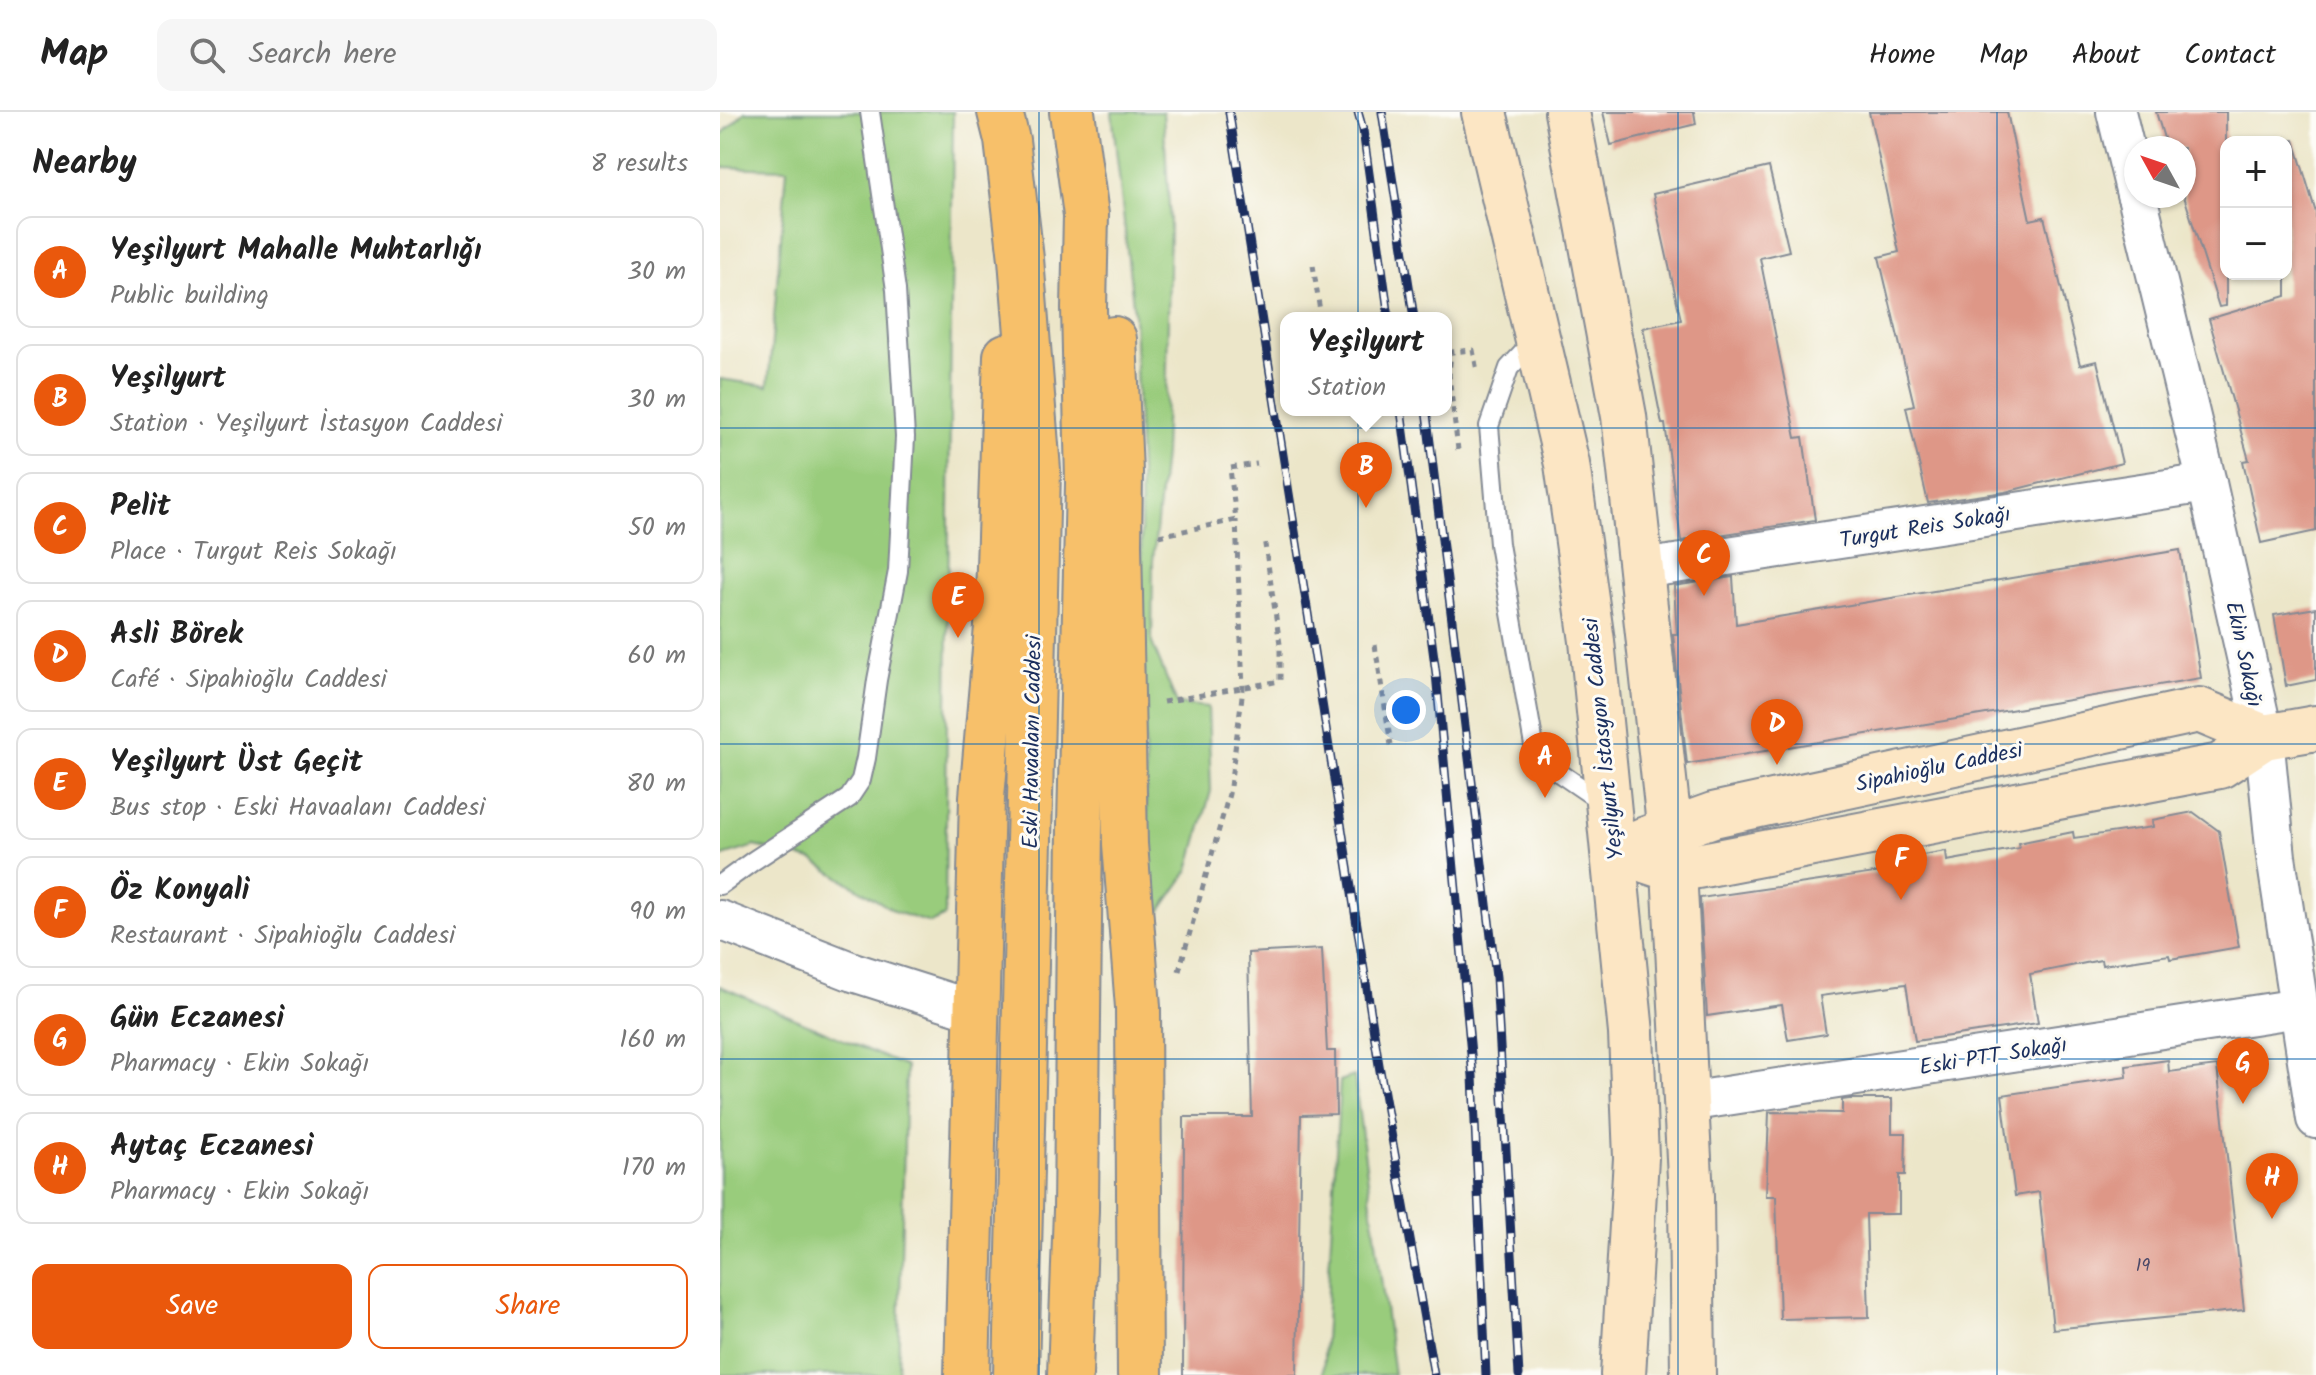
<!DOCTYPE html>
<meta charset="utf-8">
<style>
body{margin:0;font-family:Kalam,sans-serif;background:#f6f6f6;color:#222}
.controls{position:absolute;right:24px;top:24px;display:grid;overflow:hidden;border-radius:16px;box-shadow:0 2px 6px #0004}
.controls button{width:72px;height:72px;display:grid;place-items:center;padding:0;border:0;border-bottom:2px solid #e0e0e0;background:#fff;color:#222;font:40px sans-serif}
.compass{position:absolute;left:1404px;top:24px;width:72px;height:72px;border-radius:50%;background:#fff;box-shadow:0 2px 6px #0004;rotate:310deg}
.you{position:absolute;left:686px;top:598px;width:28px;height:28px;margin:-20px;border:6px solid #fff;border-radius:50%;background:#1a73e8;box-shadow:0 0 0 12px #1a73e833}
.badge{display:grid;place-items:center;width:52px;height:52px;border-radius:50%;background:#ea580c;color:#fff;font-size:26px;font-weight:700}
.pin{position:absolute;translate:-50% -66px;filter:drop-shadow(0 2px 4px #0008)}
.pin::after{content:'';position:absolute;top:42px;width:28px;height:24px;background:inherit;clip-path:polygon(0 0,100% 0,50% 100%)}
.popup{position:absolute;left:560px;top:200px;width:172px;height:104px;box-sizing:border-box;display:grid;place-content:center;border-radius:16px;background:#fff;filter:drop-shadow(0 2px 6px #0005);font-size:26px;white-space:nowrap;color:#767676}
.popup b{font-size:30px;color:#222}
.popup::after{content:'';position:absolute;left:50%;top:100%;margin-left:-16px;border:16px solid transparent;border-top-color:#fff}
.list{margin:0;padding:0;list-style:none}
h2{display:flex;justify-content:space-between;align-items:center;height:104px;margin:0;padding:0 32px;font-size:34px}
h2 small{font-size:26px;font-weight:400;color:#767676}
.list li{display:grid;grid-template-columns:52px 1fr auto;gap:24px;align-items:center;box-sizing:border-box;height:112px;margin:0 16px 16px;padding:0 16px;border:2px solid #e0e0e0;border-radius:16px}
.list b{display:block;font-size:30px;white-space:nowrap}
.list p{margin:0;font-size:26px;white-space:nowrap;color:#767676}
.list em{font-size:26px;font-style:normal;color:#767676}
.actions{display:flex;gap:16px;padding:24px 32px}
.actions a{flex:1;padding:18px 0;border:2px solid #ea580c;border-radius:16px;text-align:center;font-size:28px;color:#ea580c}
.actions .main{background:#ea580c;color:#fff}
.icon{flex:none;width:44px;height:44px;fill:none;stroke:currentColor;stroke-width:2;stroke-linecap:round;stroke-linejoin:round}
.map{position:relative;flex:none;width:1596px;height:1263px;overflow:hidden}
header{display:flex;align-items:center;gap:48px;box-sizing:border-box;height:112px;padding:0 40px;background:#fff;border-bottom:2px solid #e0e0e0}
header strong{font-size:38px}
nav{display:flex;gap:44px;margin-inline-start:auto;font-size:28px}
.search{width:560px;height:72px;background:#f6f6f6;display:flex;align-items:center;gap:20px;box-sizing:border-box;padding:0 28px;border-radius:16px;color:#767676;font-size:30px}
main{display:flex}
aside{flex:1;background:#fff}
.map>svg:first-child{display:block}
</style>
<header>
<strong>Map</strong>
<div class="search"><svg class="icon" aria-label="search" viewBox="0 0 24 24"><circle cx="10" cy="10" r="6"/><path d="M15 15l6 6"/></svg>Search here</div>
<nav><a>Home</a><a>Map</a><a>About</a><a>Contact</a></nav>
</header>
<main>
<aside>
<h2>Nearby<small>8 results</small></h2>
<ul class="list">
<li><span class="badge">A</span><div><b>Yeşilyurt Mahalle Muhtarlığı</b><p>Public building</p></div><em>30 m</em></li>
<li><span class="badge">B</span><div><b>Yeşilyurt</b><p>Station · Yeşilyurt İstasyon Caddesi</p></div><em>30 m</em></li>
<li><span class="badge">C</span><div><b>Pelit</b><p>Place · Turgut Reis Sokağı</p></div><em>50 m</em></li>
<li><span class="badge">D</span><div><b>Asli Börek</b><p>Café · Sipahioğlu Caddesi</p></div><em>60 m</em></li>
<li><span class="badge">E</span><div><b>Yeşilyurt Üst Geçit</b><p>Bus stop · Eski Havaalanı Caddesi</p></div><em>80 m</em></li>
<li><span class="badge">F</span><div><b>Öz Konyali</b><p>Restaurant · Sipahioğlu Caddesi</p></div><em>90 m</em></li>
<li><span class="badge">G</span><div><b>Gün Eczanesi</b><p>Pharmacy · Ekin Sokağı</p></div><em>160 m</em></li>
<li><span class="badge">H</span><div><b>Aytaç Eczanesi</b><p>Pharmacy · Ekin Sokağı</p></div><em>170 m</em></li>
</ul>
<div class="actions"><a class="main">Save</a><a>Share</a></div>
</aside>
<div class="map">
<svg width="1596" height="1263" viewBox="0 0 1596 1263">
<rect width="100%" height="100%" fill="#fdfcf7"/>
<filter id="ink" filterUnits="userSpaceOnUse"><feTurbulence type="fractalNoise" baseFrequency=".0125" numOctaves="2"/><feDisplacementMap in="SourceGraphic" scale="16" xChannelSelector="R" yChannelSelector="G"/><feConvolveMatrix kernelMatrix="1 2 1 2 8 2 1 2 1" color-interpolation-filters="sRGB"/></filter>
<filter id="wash" filterUnits="userSpaceOnUse"><feTurbulence type="fractalNoise" baseFrequency=".006" numOctaves="4" result="noise"/><feDisplacementMap in="SourceGraphic" scale="32" xChannelSelector="R" yChannelSelector="G"/><feGaussianBlur stdDeviation="1.8" result="paint"/><feColorMatrix in="noise" values="0 0 0 0 0 0 0 0 0 0 0 0 0 0 0 0 0 1.4 0 .05"/><feComposite in="paint" operator="in"/></filter>
<g filter="url(#wash)">
<rect width="100%" height="100%" fill="#ece6c9"/>
<g fill="#99cc7c" stroke="#5a7e6d" stroke-width="2">
<polygon points="25,0 233,0 225,804 210,811 176,800 92,748 35,734 0,745 0,267 48,274 67,57 0,55 0,24"/>
<polygon points="392,0 443,0 450,110 447,255 444,342 433,449 432,531 457,592 488,595 491,679 469,758 435,807 428,794 420,360 414,202"/>
<polygon points="0,874 186,955 178,1263 0,1263"/>
<polygon points="634,964 674,1263 603,1263 620,969"/>
</g>
<g id="blocks">
<g fill="#de9787">
<polygon points="883,0 974,0 976,12 891,33"/>
<polygon points="1149,0 1287,0 1310,108 1324,105 1360,253 1377,249 1402,351 1285,380 1208,391 1186,295 1194,293 1159,145 1179,140"/>
<polygon points="1436,0 1506,0 1506,194 1499,195 1464,84 1464,36 1447,36"/>
<polygon points="1574,28 1596,101 1596,419 1541,431 1523,349 1529,348 1489,207 1566,184 1566,29"/>
<polygon points="1049,55 1069,139 1040,146 1076,326 1083,325 1095,408 961,429 945,312 942,312 923,216 961,208 933,82"/>
<polygon points="1460,438 1481,566 967,652 953,522 957,522 954,474 1013,465 1016,512"/>
<polygon points="1596,496 1596,568 1566,574 1554,503"/>
<polygon points="1473,700 1499,719 1519,835 1450,847 1449,843 1382,853 1381,848 1310,862 1318,911 1195,929 1186,872 1100,884 1106,922 1068,928 1062,893 987,904 980,786 1169,759 1167,749 1226,739 1227,749 1299,736 1298,731 1353,720 1354,726 1433,715 1432,708"/>
<polygon points="602,837 607,939 615,939 616,1002 581,1003 577,1263 463,1263 464,1005 532,1005 528,841"/>
<polygon points="1448,948 1449,960 1497,954 1524,1198 1333,1217 1319,1080 1295,1084 1282,983 1407,965 1406,954"/>
<polygon points="1129,987 1172,987 1172,1021 1186,1021 1185,1063 1179,1063 1179,1102 1146,1102 1149,1205 1060,1207 1056,1084 1046,1084 1049,1000 1122,1001 1122,988"/>
</g>
</g>
</g>
<g filter="url(#ink)">
<use href="#blocks" fill-opacity="0" stroke="#848a94" stroke-width="2"/>
<g fill="none" stroke-linecap="round" stroke-linejoin="round">
<defs>
<g id="lane">
<polyline points="816,227 789,256 769,314 779,432 816,645 885,692"/>
<polyline points="0,773 33,749 129,686 141,668 146,646 157,568 178,459 185,325 176,178 150,0"/>
</g>
<g id="street">
<polyline points="1396,0 1416,82"/>
<polyline points="1417,84 1487,371 1544,625 1556,745 1596,1007"/>
<polyline points="922,457 1487,371"/>
<polyline points="0,808 133,860 256,899"/>
<polyline points="967,990 1579,896"/>
</g>
<g id="secondary">
<polyline points="764,0 847,352 872,529 911,921 916,1046 903,1263"/>
<polyline points="847,0 904,304 954,758 971,1085 973,1263"/>
<polyline points="923,728 993,703 1479,598 1544,625"/>
<polyline points="927,749 954,758 988,752 1500,654 1544,625 1596,616"/>
</g>
<g id="highway">
<polyline points="280,0 287,28 301,147 318,358 296,1263"/>
<polyline points="394,227 400,360 399,432 405,732 418,895 420,1263"/>
<polyline points="247,1263 262,685 277,515 286,244"/>
<polyline points="350,1263 356,1098 360,713 368,371 364,196 366,103 352,0"/>
</g>
</defs>
<use href="#lane" stroke="#848a94" stroke-width="22"/>
<use href="#street" stroke="#848a94" stroke-width="42"/>
<use href="#secondary" stroke="#848a94" stroke-width="48"/>
<use href="#highway" stroke="#848a94" stroke-width="48"/>
<g stroke="#848a94" stroke-width="5" stroke-dasharray="6 6" stroke-linecap="butt">
<polyline points="593,153 601,206"/>
<polyline points="738,338 729,263 731,240 753,238 757,259"/>
<polyline points="439,424 516,408 510,356 537,352"/>
<polyline points="655,533 671,633"/>
<polyline points="443,590 560,569 560,532 544,426"/>
<polyline points="459,859 509,682 523,577 516,408"/>
</g>
<use href="#lane" stroke="#fff" stroke-width="18"/>
<use href="#street" stroke="#fff" stroke-width="38"/>
<use href="#secondary" stroke="#fce6c4" stroke-width="44"/>
<use href="#highway" stroke="#f7c06b" stroke-width="44"/>
<defs>
<g id="rail">
<polyline points="509,0 659,953 714,1263"/>
<polyline points="638,0 643,18 669,206"/>
<polyline points="662,0 694,206"/>
<polyline points="681,298 716,561 753,964 766,1263"/>
<polyline points="706,298 776,865 799,1263"/>
</g>
</defs>
<use href="#rail" stroke="#1b2f5e" stroke-width="9"/>
<use href="#rail" stroke="#fdfcf7" stroke-width="6" stroke-dasharray="18" stroke-linecap="butt"/>
</g>
</g>
<path fill="none" stroke="#1f6fb2" stroke-width="2" stroke-opacity="0.55" d="M 319,0 L 319,1263M 638,0 L 638,1263M 958,0 L 958,1263M 1277,0 L 1277,1263M 0,316 L 1596,316M 0,632 L 1596,632M 0,947 L 1596,947"/>
<g text-anchor="middle" stroke-width="6" stroke-linejoin="round" paint-order="stroke">
<g font-size="18" fill="#4c4968">
<text x="1423" y="1159">19</text>
</g>
<g font-size="22" fill="#1b2f5e" stroke="#fdfcf7">
<text transform="translate(1205 414) rotate(-9)" y="8">Turgut Reis Sokağı</text>
<text transform="translate(1525 542) rotate(78)" y="8">Ekin Sokağı</text>
<text transform="translate(882 627) rotate(-96)" y="8">Yeşilyurt İstasyon Caddesi</text>
<text transform="translate(311 630) rotate(-89)" y="8">Eski Havaalanı Caddesi</text>
<text transform="translate(1219 654) rotate(-12)" y="8">Sipahioğlu Caddesi</text>
<text transform="translate(1273 943) rotate(-9)" y="8">Eski PTT Sokağı</text>
</g>
</g>
</svg>
<div class="controls">
<button>+</button>
<button>−</button>
</div>
<svg class="compass" viewBox="-18 -18 36 36"><path d="M0-13l5 13h-10z" fill="#e53935"/><path d="M0 13l5-13h-10z" fill="#767676"/></svg>
<div class="you"></div>
<div class="pin badge" style="left:825px;top:686px">A</div>
<div class="pin badge" style="left:646px;top:396px">B</div>
<div class="popup"><b>Yeşilyurt</b>Station</div>
<div class="pin badge" style="left:984px;top:484px">C</div>
<div class="pin badge" style="left:1057px;top:653px">D</div>
<div class="pin badge" style="left:238px;top:526px">E</div>
<div class="pin badge" style="left:1181px;top:788px">F</div>
<div class="pin badge" style="left:1523px;top:992px">G</div>
<div class="pin badge" style="left:1552px;top:1107px">H</div>
</div>
</main>
